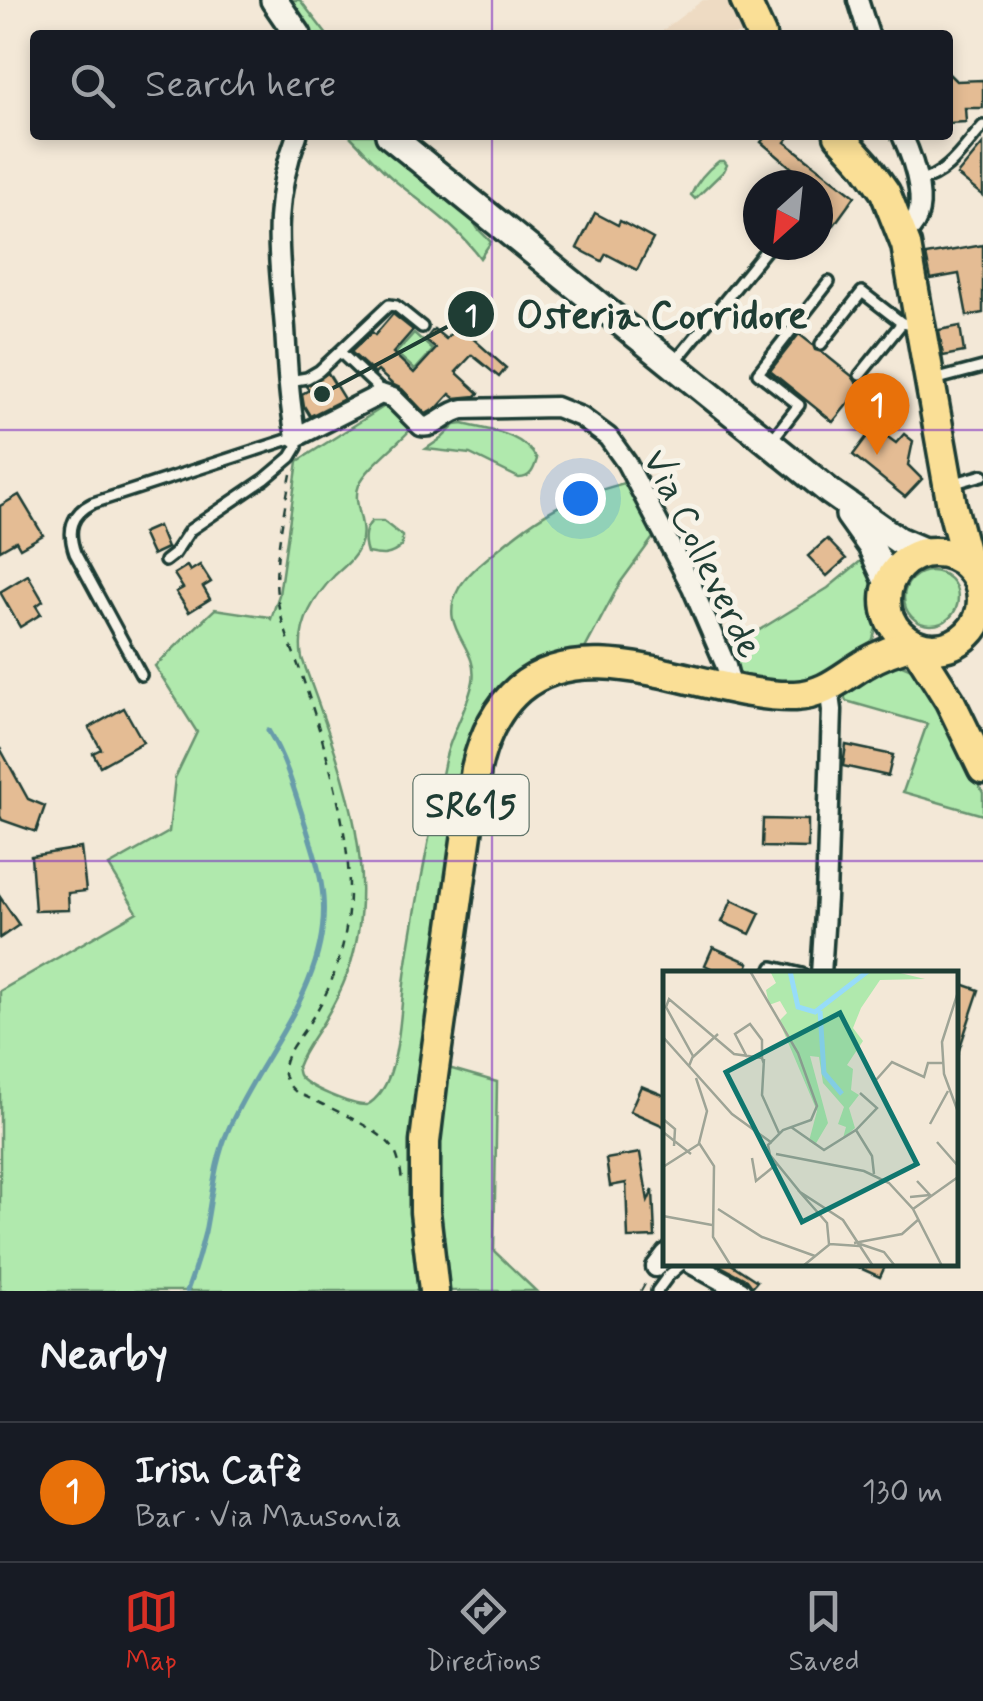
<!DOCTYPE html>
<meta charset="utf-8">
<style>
body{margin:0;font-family:Mynerve,sans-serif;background:#20242c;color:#f1f3f6}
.compass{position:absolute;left:743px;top:170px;width:90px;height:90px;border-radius:50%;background:#171b24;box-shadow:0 5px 15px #0003;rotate:207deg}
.you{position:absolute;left:580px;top:498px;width:35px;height:35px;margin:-25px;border:8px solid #fff;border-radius:50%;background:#1a73e8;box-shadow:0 0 0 15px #1a73e833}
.badge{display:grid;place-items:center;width:65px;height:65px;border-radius:50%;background:#d93025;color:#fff;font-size:32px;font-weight:700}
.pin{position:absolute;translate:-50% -82px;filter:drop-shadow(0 2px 5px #0008)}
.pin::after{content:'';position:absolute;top:52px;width:35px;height:30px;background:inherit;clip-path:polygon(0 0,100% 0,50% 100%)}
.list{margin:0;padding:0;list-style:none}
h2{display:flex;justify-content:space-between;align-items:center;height:130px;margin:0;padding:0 40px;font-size:42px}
h2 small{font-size:32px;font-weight:400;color:#9ea1a6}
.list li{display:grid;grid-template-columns:65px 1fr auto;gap:30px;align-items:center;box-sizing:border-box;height:140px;padding:0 40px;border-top:2px solid #363941}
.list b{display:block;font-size:38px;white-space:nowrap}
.list p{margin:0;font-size:32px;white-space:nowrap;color:#9ea1a6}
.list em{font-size:32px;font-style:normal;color:#9ea1a6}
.icon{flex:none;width:55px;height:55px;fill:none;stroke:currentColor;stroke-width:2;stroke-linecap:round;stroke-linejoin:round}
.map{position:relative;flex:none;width:983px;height:1291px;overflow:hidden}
.search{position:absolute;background:#171b24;box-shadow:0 5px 15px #0003;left:30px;right:30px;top:30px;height:110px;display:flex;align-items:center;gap:25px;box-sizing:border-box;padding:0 35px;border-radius:10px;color:#9ea1a6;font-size:38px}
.sheet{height:270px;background:#171b24}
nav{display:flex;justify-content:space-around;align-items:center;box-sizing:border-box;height:140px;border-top:2px solid #363941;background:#171b24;font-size:28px;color:#9ea1a6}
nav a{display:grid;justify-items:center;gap:5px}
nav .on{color:#d93025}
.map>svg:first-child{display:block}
</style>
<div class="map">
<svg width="983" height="1291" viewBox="0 0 983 1291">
<rect width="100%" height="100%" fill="#f3e8d7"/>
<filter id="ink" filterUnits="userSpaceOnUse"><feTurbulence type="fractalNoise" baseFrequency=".01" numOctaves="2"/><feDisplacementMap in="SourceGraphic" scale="20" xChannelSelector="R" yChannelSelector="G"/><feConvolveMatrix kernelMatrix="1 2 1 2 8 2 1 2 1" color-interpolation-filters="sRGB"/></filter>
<g filter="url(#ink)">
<polygon fill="#eedbc3" points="703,0 734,0 752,35 665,35 662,31"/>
<g fill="#b0e9ad" stroke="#689370" stroke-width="2.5">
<polygon points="283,0 300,0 327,35 308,35"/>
<path d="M 349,135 L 373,135 L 467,211 L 478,229 L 491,242 L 480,258 C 456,225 424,205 393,179 C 378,166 364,150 349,135 Z"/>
<path d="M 719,161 L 724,161 L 727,165 L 724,171 L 695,199 L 691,195 C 697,181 707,170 719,161 Z"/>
<polygon points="414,333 433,350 415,370 396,353"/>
<path d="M 388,404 L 412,428 C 398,444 366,468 359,485 C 351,504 369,525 360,546 C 355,558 345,566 335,575 C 314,597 296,626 302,658 C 337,757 385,867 348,972 C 342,988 333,1006 324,1021 C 315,1036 303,1050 297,1067 C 298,1070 298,1073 299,1075 C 306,1087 353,1106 367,1105 C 390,1092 396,1056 399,1031 C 402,1008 403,985 407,963 C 417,895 431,827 445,760 C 451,733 468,708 473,681 C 479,645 436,629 459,588 C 467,575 479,565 491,555 C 516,533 542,513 572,500 C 591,492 611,487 631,481 L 658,531 L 620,583 L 581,656 L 484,718 L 422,1291 L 0,1291 L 0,991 L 137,912 L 109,866 L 169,832 L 175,778 L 197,732 L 155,666 L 215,609 L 269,617 L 271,619 L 279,595 L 298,461 Z"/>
<path d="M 463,424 C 490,431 521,432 537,459 C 534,469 531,478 519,478 L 470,454 L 426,449 L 442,438 L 455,425 Z"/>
<path d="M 372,521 L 383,521 L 402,536 L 402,546 C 390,557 382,556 367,553 C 363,541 363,530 372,521 Z"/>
<polygon points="868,555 875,582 878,621 873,639 863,653 816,685 742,681 725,651 828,588"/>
<circle cx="931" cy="598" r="27"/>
<polygon points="891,663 900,664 916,671 941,709 983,793 983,815 903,792 927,724 846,701 843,693"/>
<polygon points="445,1067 497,1082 494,1251 536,1291 442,1291 435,1159"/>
</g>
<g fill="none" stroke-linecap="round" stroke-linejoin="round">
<path stroke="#679caa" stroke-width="5" d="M 187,1291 C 194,1272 200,1252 205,1232 C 212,1197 214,1162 229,1128 C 262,1052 330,986 323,897 C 321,874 314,852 307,830 C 296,796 287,761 268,730"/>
</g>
<g fill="#e4bc94" stroke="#1f3d34" stroke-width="2.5">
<polygon points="948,73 956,81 983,80 983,108 965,108 966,122 948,123"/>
<polygon points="767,135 791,135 785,142 855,196 834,225 818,213 818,185 812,185 761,142"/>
<polygon points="983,144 983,196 957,175"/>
<polygon points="595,213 618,225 620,221 653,239 637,270 606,254 602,261 577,248"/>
<polygon points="983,245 983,313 967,316 959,274 931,279 926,255"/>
<polygon points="393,314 413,330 393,353 414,373 436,349 425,340 434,329 446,339 458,325 506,368 499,377 472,355 456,372 479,393 476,396 455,398 450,394 438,407 426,414 402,389 392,384 378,371 375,374 351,352 372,332 375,335"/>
<polygon points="960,326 964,352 943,356 939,330"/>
<polygon points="799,334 813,345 815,350 822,352 852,376 856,382 863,385 833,422 770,371"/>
<polygon points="328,373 344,399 310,416 304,406 302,394 309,390 306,386"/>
<polygon points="874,427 896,443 904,434 913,441 908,465 922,479 905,497 853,455"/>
<polygon points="19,495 43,535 20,548 16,541 0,550 0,506"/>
<polygon points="158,526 167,548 152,555 142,533"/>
<polygon points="827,539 846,559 827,576 808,556"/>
<polygon points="200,565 211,582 203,587 210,599 189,612 176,592 183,588 174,574 187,566 190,571"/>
<polygon points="28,575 43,601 36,606 41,614 20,627 0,592"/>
<polygon points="124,708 143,742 100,766 93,753 101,749 89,728"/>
<polygon points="846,745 893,755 888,776 843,766"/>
<polygon points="0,748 28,799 45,806 36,832 2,820 0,816"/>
<polygon points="763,819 808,820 808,848 762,847"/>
<polygon points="81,848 86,891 68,893 69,910 35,911 31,856"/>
<polygon points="0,897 19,925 0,938"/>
<polygon points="732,900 760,913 750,934 722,922"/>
<polygon points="713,947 749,963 745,974 723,974 705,965"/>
<polygon points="956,982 979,990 958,1053 956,1053"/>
<polygon points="641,1086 666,1096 666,1127 630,1111"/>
<polygon points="640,1153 648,1201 653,1190 655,1237 628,1238 626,1183 610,1186 606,1159"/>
<polygon points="717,1264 731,1264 757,1281 752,1287 747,1280"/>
<polygon points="851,1264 886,1264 880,1277"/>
</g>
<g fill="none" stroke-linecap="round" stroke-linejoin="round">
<defs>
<g id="lane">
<path d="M 919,181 C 947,176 965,146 983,126"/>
<polyline points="821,344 862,292 902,323 914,325"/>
<polyline points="340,352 376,386 381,394"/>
<polyline points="675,362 770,245"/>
<polyline points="860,375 902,323"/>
<polyline points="934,380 983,367"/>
<polyline points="289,381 307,378 319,371 389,305 396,306 422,327"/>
<polyline points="771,441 799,405 758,373 829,282"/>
<polyline points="951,484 983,475"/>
<path d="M 141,675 L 75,553 C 67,530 71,514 93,503 L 296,437 L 297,447 L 291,457 L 265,479 L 190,530 L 174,554 L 165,561"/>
<polyline points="770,974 773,967 802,974"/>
<polyline points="657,1291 668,1276 682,1264"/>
</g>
<g id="street">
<polyline points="858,0 869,35"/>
<path d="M 297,135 C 270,207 279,254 285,328 C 287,364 289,401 296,437 L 381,394 L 393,398 L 421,426 C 435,430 446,412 463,409 L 556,407 L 581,417 L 608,437 L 626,462 L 692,587 L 726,666 L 732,689"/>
<path d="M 902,135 C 913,159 935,217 903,234"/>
<polyline points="821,974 826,898 832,710 829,688"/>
<polyline points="692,1264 741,1291"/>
<polyline points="656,1267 666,1254"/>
</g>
<g id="secondary">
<polyline points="274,0 298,35"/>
<polyline points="389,135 830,492 898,540 926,552"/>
<polyline points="849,515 871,546 888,583"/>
</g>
<g id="primary">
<polyline points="745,0 761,35"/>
<polyline points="839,135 866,165 885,192 906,245 952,506 968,566"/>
<circle cx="934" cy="600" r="48"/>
<polyline points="914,644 950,701 983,769"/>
<path d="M 434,1291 L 425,1212 L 425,1142 L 433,1076 L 476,769 C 483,738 495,710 519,689 C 591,628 711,699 795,696 C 824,695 841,678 864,664 C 879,655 897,648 914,644"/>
</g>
</defs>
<use href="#lane" stroke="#1f3d34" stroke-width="16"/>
<use href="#street" stroke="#1f3d34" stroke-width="25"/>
<use href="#secondary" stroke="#1f3d34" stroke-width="32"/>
<use href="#primary" stroke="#1f3d34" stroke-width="35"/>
<g stroke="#1f3d34" stroke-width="2.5" stroke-dasharray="8 8" stroke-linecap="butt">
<path d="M 291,474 C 285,506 273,564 277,595 C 280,624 295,654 304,682 C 325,745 349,824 349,890 C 349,936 336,982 311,1020 C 303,1034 287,1049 284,1066 C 282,1077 288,1085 296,1092 C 320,1104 382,1128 394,1150 C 399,1159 401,1171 402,1182"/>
<polyline points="641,1291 647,1280"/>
</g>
<use href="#lane" stroke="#f7f3e8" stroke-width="9"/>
<use href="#street" stroke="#f7f3e8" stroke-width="18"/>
<use href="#secondary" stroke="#f7f3e8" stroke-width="25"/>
<use href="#primary" stroke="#fadf96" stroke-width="28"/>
</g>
</g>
<path fill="none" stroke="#7b2cbf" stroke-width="2.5" stroke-opacity="0.55" d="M 492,0 L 492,35M 492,135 L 492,1291M 0,430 L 983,430M 0,861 L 983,861"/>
<g text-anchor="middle" stroke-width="10" stroke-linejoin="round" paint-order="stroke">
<rect fill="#f7f3e8" stroke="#60746a" stroke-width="2.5" x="413.5" y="775" width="115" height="60" rx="8"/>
<g font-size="35" font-weight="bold" fill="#1f3d34">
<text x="471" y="817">SR615</text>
</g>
<g font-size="38" fill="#1f3d34" stroke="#f7f3e8">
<text transform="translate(704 553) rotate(64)" y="13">Via Colleverde</text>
</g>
</g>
<g transform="translate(663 971)">
<rect width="295" height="295" fill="#f3e8d7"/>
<path d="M 107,0 L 229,0 L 262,8 L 217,9 L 198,37 L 190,57 L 200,70 L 184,94 L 190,98 L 188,119 L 196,124 L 186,137 L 192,157 L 180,167 L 183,156 L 175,153 L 181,136 L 160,112 L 156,86 L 147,85 L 165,152 L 152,174 L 146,170 L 154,140 L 116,50 L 124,42 L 117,30 L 106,34 L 103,19 L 113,12 Z" fill="#b0e9ad"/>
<path fill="none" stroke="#97dcf9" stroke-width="5" d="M 127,0 L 135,36 L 152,41 L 205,0M 157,40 L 161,102 L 179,123"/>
<path fill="none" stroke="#9ea496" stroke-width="2.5" d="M 87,0 L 135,82 L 154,135 L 148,149 L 120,159 L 105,174 L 107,184M 295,21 L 279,71 L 281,103 L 295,141M 0,66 L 69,143 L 109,172M 30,86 L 55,63M 84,86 L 72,63 L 87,53 L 99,69 L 99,87M 101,88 L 99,124 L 116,162M 26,95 L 30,85 L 3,36 L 6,28 L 71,83 L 99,87 L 101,93M 33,107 L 44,140 L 36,172 L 51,195 L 50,266 L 68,295M 213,109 L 229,91 L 261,106 L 265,92 L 280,92M 0,148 L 12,158 L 11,175M 267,153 L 285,120M 128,156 L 161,179 L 193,159 L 209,185 L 211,203M 193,159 L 214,137 L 197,122M 0,161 L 28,183M 274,171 L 295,195M 113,183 L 201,200 L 226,212 L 250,238 L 279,295M 107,184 L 137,221 L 180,249 L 210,295M 89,187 L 93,210 L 115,192M 0,196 L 36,173M 135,219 L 164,252 L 166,273M 247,226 L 267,224 L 254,210M 55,238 L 99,266 L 152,285M 250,238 L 295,206M 0,245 L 49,254M 191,272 L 239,263 L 256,248M 197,273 L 221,281 L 232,295M 140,295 L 167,273 L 196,275"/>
<path fill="#0f766e" fill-opacity="0.15" stroke="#0f766e" stroke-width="5" d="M 177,42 L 254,193 L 139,251 L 63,101 Z"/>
<rect width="295" height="295" fill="none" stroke="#1f3d34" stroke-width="5"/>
</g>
<path fill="none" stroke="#1f3d34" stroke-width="4" d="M322 394L471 314"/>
<g fill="#1f3d34" stroke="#f7f3e8" stroke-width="4">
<circle cx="322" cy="394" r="10"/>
<circle cx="471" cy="314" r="25"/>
</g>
<g font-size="30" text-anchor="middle" font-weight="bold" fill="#fff">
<text x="471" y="325">1</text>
</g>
<g font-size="40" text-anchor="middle" font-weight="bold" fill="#1f3d34" stroke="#f7f3e8" stroke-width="10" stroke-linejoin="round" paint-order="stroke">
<text x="662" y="328">Osteria Corridore</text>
</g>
</svg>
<svg class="compass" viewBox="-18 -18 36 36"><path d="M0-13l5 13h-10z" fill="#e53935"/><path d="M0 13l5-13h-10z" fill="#9ea1a6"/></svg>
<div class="you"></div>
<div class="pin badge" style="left:877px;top:455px;background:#e8710a">1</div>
<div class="search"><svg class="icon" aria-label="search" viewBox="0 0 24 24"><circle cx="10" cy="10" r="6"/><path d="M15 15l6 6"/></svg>Search here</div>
</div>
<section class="sheet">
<h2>Nearby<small></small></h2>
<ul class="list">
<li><span class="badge" style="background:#e8710a">1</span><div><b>Irish Cafè</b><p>Bar · Via Mausonia</p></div><em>130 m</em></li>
</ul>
</section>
<nav>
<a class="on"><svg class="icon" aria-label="map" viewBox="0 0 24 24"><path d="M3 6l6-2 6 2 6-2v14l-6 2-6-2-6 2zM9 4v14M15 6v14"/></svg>Map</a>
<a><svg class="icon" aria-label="directions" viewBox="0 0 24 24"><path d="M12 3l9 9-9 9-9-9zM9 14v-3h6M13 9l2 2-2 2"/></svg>Directions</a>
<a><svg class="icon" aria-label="saved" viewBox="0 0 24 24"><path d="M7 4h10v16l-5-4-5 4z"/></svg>Saved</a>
</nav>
